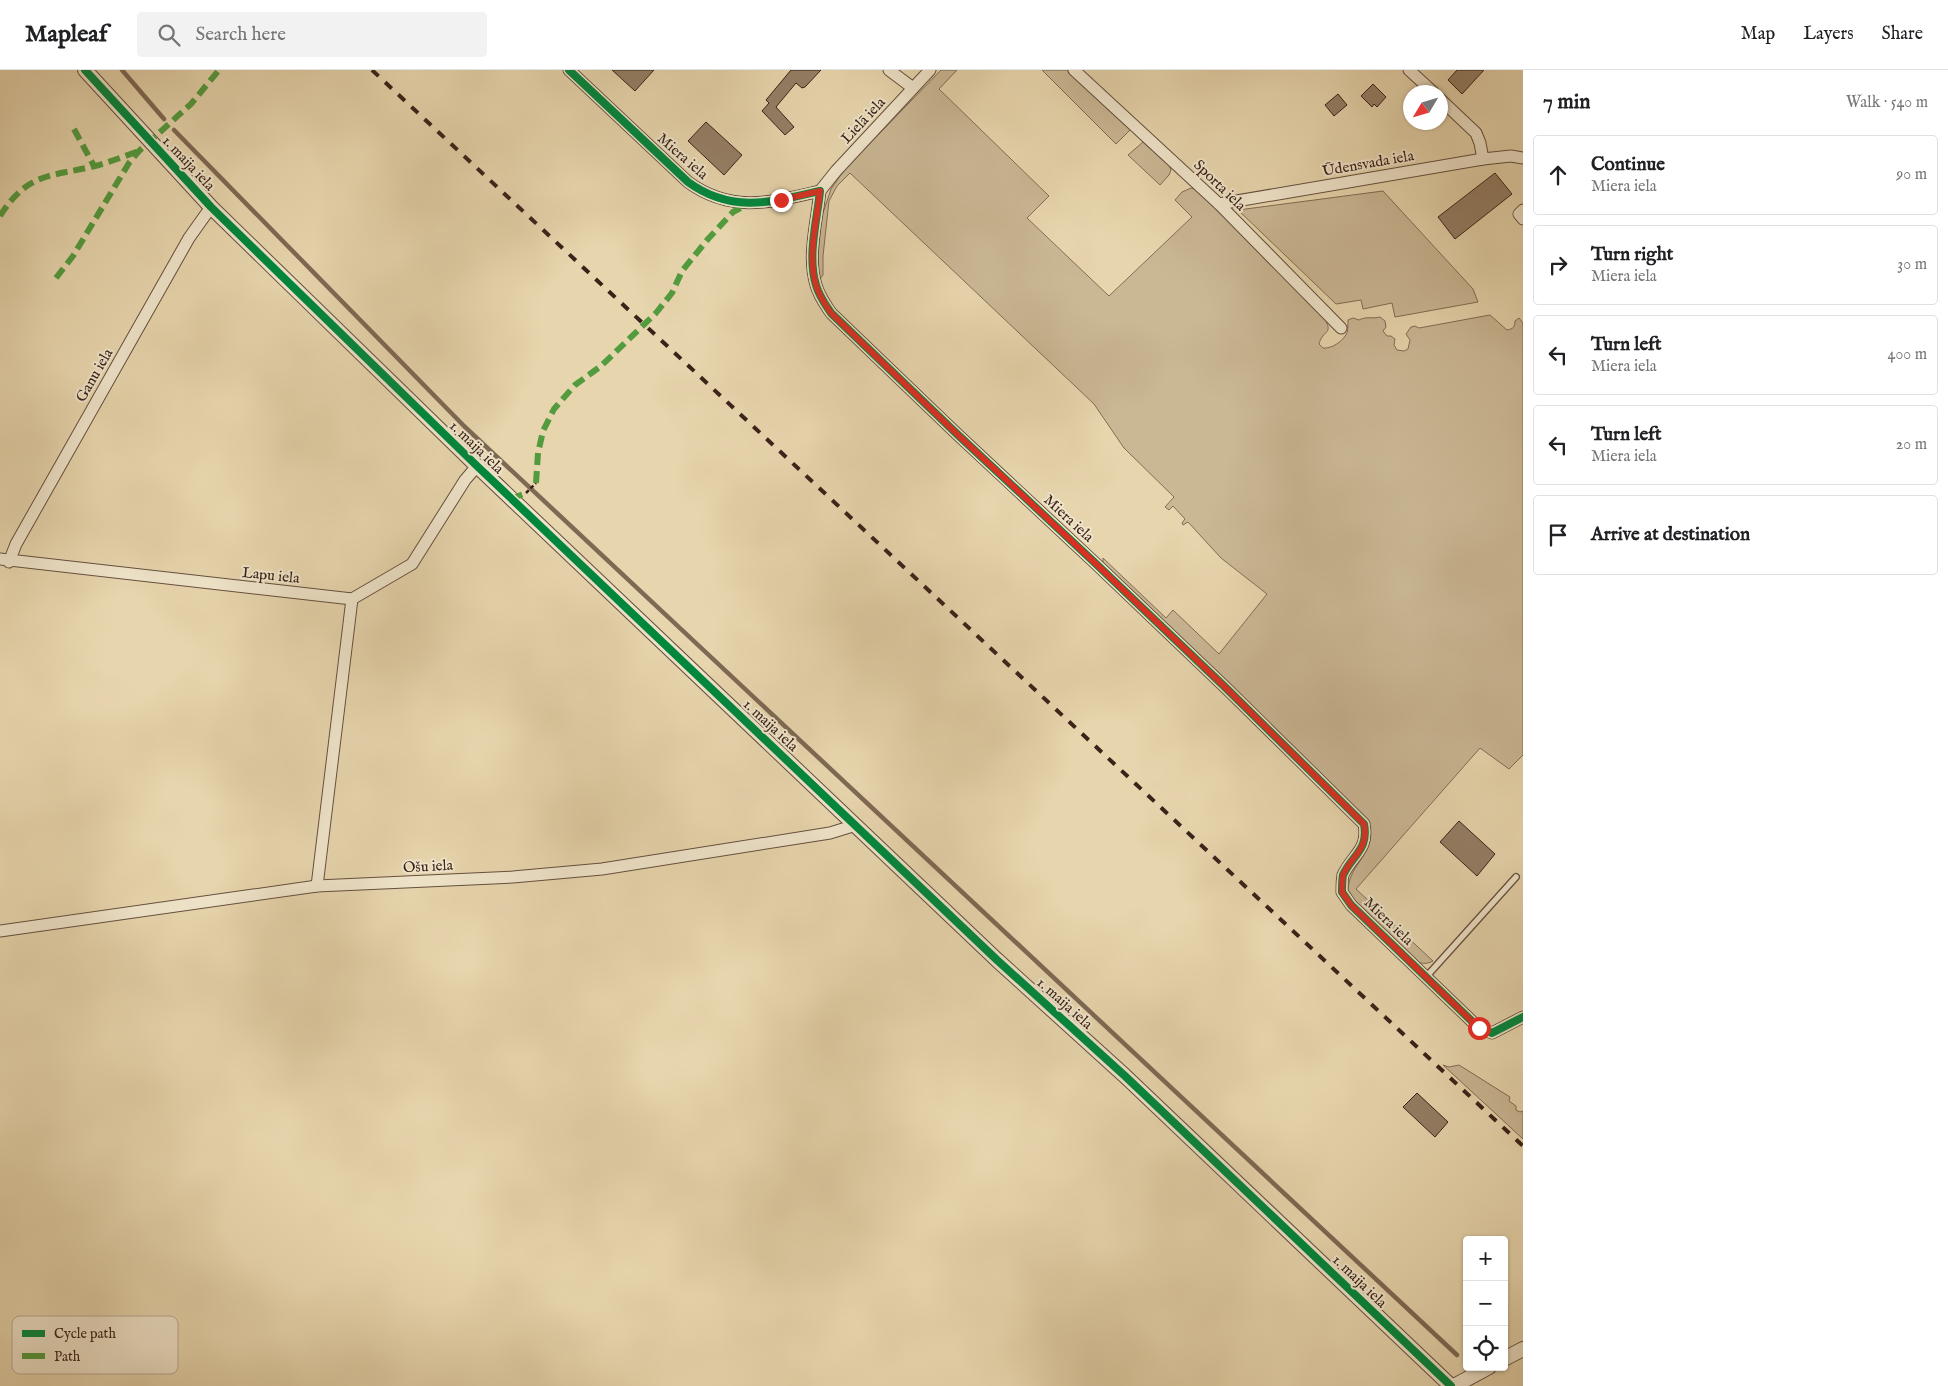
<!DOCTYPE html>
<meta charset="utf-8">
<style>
body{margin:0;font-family:"IM FELL English",serif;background:#f2f2f2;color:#202124}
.controls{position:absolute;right:15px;bottom:15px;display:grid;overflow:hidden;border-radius:5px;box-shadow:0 1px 4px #0004}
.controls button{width:45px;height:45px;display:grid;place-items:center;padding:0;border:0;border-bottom:1px solid #e0e0e0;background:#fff;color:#202124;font:25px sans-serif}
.compass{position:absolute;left:1403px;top:15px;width:45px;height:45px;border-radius:50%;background:#fff;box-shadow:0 1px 4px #0004;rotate:232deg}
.stop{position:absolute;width:15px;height:15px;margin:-11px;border:4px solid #d93025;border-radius:50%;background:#fff}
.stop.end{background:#d93025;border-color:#fff;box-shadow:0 1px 5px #0008}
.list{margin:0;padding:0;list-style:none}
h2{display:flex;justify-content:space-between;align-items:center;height:65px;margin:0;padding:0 20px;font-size:21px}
h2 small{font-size:16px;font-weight:400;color:#757577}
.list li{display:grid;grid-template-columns:32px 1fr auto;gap:15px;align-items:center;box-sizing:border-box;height:80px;margin:0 10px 10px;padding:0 10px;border:1px solid #e0e0e0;border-radius:5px}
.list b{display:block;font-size:19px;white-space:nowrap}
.list p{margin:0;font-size:16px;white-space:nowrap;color:#757577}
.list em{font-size:16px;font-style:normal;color:#757577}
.icon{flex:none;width:28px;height:28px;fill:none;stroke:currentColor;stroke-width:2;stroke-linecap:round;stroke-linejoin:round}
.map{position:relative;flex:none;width:1523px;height:1316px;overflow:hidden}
header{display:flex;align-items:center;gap:30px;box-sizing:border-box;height:70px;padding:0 25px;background:#fff;border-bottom:1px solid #e0e0e0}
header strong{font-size:24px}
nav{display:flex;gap:28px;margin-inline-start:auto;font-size:18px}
.search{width:350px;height:45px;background:#f2f2f2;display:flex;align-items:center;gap:12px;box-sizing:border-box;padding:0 18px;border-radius:5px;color:#757577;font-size:19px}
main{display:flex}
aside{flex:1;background:#fff}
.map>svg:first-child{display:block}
</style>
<header>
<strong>Mapleaf</strong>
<div class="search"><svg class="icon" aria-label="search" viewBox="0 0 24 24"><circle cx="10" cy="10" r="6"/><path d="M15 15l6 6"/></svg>Search here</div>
<nav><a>Map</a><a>Layers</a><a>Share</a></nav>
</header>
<main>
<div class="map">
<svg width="1523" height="1316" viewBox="0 0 1523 1316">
<rect width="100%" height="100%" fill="#e7d5ad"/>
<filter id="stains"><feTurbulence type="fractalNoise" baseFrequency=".004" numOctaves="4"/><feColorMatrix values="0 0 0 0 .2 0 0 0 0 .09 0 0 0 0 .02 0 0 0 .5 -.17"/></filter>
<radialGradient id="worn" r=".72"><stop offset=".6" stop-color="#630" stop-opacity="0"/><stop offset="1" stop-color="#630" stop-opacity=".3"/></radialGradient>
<g fill="#cab794" stroke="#826c56">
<path d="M 941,0 L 957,0 L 939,19 L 1049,126 L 1027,148 L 1109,226 L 1192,147 L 1175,130 L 1182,122 L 1191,118 L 1198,120 L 1323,246 C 1335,265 1323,259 1319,274 L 1323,278 C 1332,279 1343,271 1347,263 C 1348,259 1348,254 1348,250 L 1353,248 L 1359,250 C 1367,246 1372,249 1380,247 L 1385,251 L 1386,257 L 1383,261 L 1387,266 L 1391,266 L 1395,269 L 1394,275 L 1397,280 L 1404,281 L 1408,279 L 1410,270 L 1406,264 L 1411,257 L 1415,256 L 1419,258 L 1490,245 L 1507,260 C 1513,259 1515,257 1515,251 L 1519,248 L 1523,253 L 1523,685 L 1509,699 L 1480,678 L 1356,819 L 1433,891 C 1427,894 1424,894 1417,892 L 1357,835 L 1348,820 C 1349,792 1380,782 1368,750 L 1103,494 L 1103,488 L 1166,548 L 1173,540 L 1219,584 L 1267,524 L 1221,488 L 1188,452 L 1183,455 L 1182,453 L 1185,449 L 1173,436 L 1169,440 L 1165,437 L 1174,427 L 1124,378 L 1094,334 L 850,103 L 837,116 L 829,131 L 823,186 L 823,205 L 819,210 L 818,186 L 821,149 L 831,119 L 845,99 Z"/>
<polygon points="1042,0 1067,0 1131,59 1116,74"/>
<polygon points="1143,72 1169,95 1171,100 1169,105 1160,115 1128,85"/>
<polygon points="1383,121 1473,219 1478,232 1395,247 1392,233 1363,239 1361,230 1336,234 1238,140"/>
<polygon points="1443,995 1449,997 1459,995 1510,1027 1509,1031 1516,1036 1516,1040 1520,1042 1523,1041 1523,1069"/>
</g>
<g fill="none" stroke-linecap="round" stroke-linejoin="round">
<g stroke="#7e6954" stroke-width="4.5">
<polyline points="122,0 164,49"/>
<polyline points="174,60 465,357 1457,1285"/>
</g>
</g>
<g fill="#947f66" stroke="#3a2219">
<polygon points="612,0 654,0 635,21"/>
<polygon points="791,0 821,0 805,17 802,18 796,13 776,37 794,57 785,65 762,41 769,33 766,30"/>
<polygon points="1457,0 1484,0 1462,24 1448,10"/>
<polygon points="1373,14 1386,27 1377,37 1374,34 1372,37 1361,26"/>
<polygon points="1338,24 1347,35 1334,46 1325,35"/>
<polygon points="706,52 742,85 724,105 688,71"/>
<polygon points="1495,103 1512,124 1455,169 1438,147"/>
<polygon points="1459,751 1495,784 1477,806 1440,772"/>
<polygon points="1417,1023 1448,1052 1435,1067 1403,1037"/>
</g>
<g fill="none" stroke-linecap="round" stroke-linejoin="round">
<defs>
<polyline id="service" points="1426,907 1516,807"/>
<g id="minor">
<path d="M 569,0 L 688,112 C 732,144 772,132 820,121 C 817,151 807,186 816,215 C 819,226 825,234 831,243 L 957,364 L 1093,491 L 1226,618 L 1364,754 C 1369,780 1352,785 1343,805 C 1342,810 1342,817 1342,822 L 1351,835 L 1479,958 L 1492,963 L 1523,947"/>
<polyline points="889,0 913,18"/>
<polyline points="1074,0 1219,134 1341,258"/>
<polyline points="1409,0 1433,22"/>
<polyline points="1440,29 1476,63 1480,73 1483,89"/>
<polyline points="820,121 836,101 930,0"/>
<polyline points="1219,134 1483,89 1511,86 1523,88"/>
<polyline points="1523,140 1519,144 1523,149"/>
<polyline points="0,489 352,529 412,494 465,410 477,396"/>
<polyline points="9,492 16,474 189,168 211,137"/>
<polyline points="317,816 352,529"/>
<polyline points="0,861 317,816 513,807 602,799 830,763 856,755"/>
</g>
<g id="tertiary">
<polyline points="85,0 211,137 477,396 997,890 1125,1006 1451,1316"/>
<polyline points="1504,1289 1523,1279"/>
<polyline points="1454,1316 1489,1297"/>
</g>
</defs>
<use href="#service" stroke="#654f3e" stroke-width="8"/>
<use href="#minor" stroke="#654f3e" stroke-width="13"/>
<use href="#tertiary" stroke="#654f3e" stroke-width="16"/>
<polyline stroke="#3a2219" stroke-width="2.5" stroke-dasharray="4 2.5" stroke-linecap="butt" points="526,423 536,413"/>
<use href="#service" stroke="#efe4ca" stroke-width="5.5"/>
<use href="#minor" stroke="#efe4ca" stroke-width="11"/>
<use href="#tertiary" stroke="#efe4ca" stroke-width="14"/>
<polyline stroke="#3a2219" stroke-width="4" stroke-dasharray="9 9" stroke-linecap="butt" points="372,0 1523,1076"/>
<g stroke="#529b3e" stroke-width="6" stroke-dasharray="12 6" stroke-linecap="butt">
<polyline points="74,59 94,96"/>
<path d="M 0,146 C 28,102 50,107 95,96 C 110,92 125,86 139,81"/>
<polyline points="56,208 73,186 129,93 139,81 191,34 219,0"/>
<polyline points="536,413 538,383 543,361 554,339 575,315 601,296 656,243 672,223 682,201 708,169 733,142 748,134"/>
<polyline points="511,429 526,423"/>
</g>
<defs>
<g id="cycleway">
<polyline points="85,0 211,137 477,396 997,890 1125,1006 1451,1316"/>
<path d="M 569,0 L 688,112 C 732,144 772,132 820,121 C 817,151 807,186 816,215 C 819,226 825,234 831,243 L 957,364 L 1093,491 L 1226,618 L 1364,754 C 1369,780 1352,785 1343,805 C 1342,810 1342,817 1342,822 L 1351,835 L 1479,958 L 1492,963 L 1523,947"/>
</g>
</defs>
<use href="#cycleway" stroke="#efe4ca" stroke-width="11"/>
<use href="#cycleway" stroke="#00873e" stroke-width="8"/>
</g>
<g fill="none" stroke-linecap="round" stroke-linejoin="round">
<path stroke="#d93025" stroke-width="6" d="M 781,130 L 820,121 C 817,151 807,186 816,215 C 819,226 825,234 831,243 L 957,364 L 1093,491 L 1226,618 L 1364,754 C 1369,780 1352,785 1343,805 C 1342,810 1342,817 1342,822 L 1351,835 L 1479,958"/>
</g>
<g text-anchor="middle" stroke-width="4" stroke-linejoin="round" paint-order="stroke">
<g font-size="15" fill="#3a2219" stroke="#efe4ca">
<text transform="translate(863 50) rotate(-47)" y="5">Lielā iela</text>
<text transform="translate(683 86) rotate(41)" y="5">Miera iela</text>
<text transform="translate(189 93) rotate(47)" y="5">1. maija iela</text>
<text transform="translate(1368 93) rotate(-10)" y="5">Ūdensvada iela</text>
<text transform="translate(1220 115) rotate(44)" y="5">Sporta iela</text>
<text transform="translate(94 305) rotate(-60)" y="5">Ganu iela</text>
<text transform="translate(477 377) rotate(44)" y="5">1. maija iela</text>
<text transform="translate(1069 448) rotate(43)" y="5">Miera iela</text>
<text transform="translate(271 505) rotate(6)" y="5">Lapu iela</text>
<text transform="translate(771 655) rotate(43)" y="5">1. maija iela</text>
<text transform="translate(428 796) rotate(-3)" y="5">Ošu iela</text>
<text transform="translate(1389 851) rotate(44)" y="5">Miera iela</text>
<text transform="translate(1065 933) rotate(42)" y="5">1. maija iela</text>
<text transform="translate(1360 1211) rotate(44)" y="5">1. maija iela</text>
</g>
</g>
<rect x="12" y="1246" width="166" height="58" rx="8" fill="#efe4ca" stroke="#b9aa95" stroke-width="1"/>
<rect x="22" y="1260" width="23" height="7" fill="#00873e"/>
<rect x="22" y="1283" width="23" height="6" fill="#529b3e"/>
<g font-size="14" fill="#3a2219">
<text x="54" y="1268">Cycle path</text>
<text x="54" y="1291">Path</text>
</g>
<rect width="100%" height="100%" filter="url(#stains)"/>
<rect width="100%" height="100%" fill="url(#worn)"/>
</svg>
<div class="controls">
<button>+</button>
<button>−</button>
<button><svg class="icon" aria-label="locate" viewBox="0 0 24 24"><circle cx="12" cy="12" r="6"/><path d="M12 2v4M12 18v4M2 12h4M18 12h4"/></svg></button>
</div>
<svg class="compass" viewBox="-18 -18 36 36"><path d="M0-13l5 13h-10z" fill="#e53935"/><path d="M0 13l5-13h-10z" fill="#757577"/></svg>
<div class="stop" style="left:1479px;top:958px"></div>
<div class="stop end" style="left:781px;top:130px"></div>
</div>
<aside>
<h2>7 min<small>Walk · 540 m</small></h2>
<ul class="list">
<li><svg class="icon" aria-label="ahead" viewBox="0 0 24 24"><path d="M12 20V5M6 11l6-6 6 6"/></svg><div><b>Continue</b><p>Miera iela</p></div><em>90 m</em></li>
<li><svg class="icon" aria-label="right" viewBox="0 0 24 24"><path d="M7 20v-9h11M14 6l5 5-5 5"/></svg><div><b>Turn right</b><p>Miera iela</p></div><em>30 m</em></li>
<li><svg class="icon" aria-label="left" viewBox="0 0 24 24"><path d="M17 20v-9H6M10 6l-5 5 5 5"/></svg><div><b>Turn left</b><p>Miera iela</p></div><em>400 m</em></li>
<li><svg class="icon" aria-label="left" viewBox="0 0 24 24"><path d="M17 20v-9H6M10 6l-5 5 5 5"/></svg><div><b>Turn left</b><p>Miera iela</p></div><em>20 m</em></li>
<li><svg class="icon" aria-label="arrive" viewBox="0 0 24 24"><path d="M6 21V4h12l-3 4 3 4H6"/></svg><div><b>Arrive at destination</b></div></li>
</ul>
</aside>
</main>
